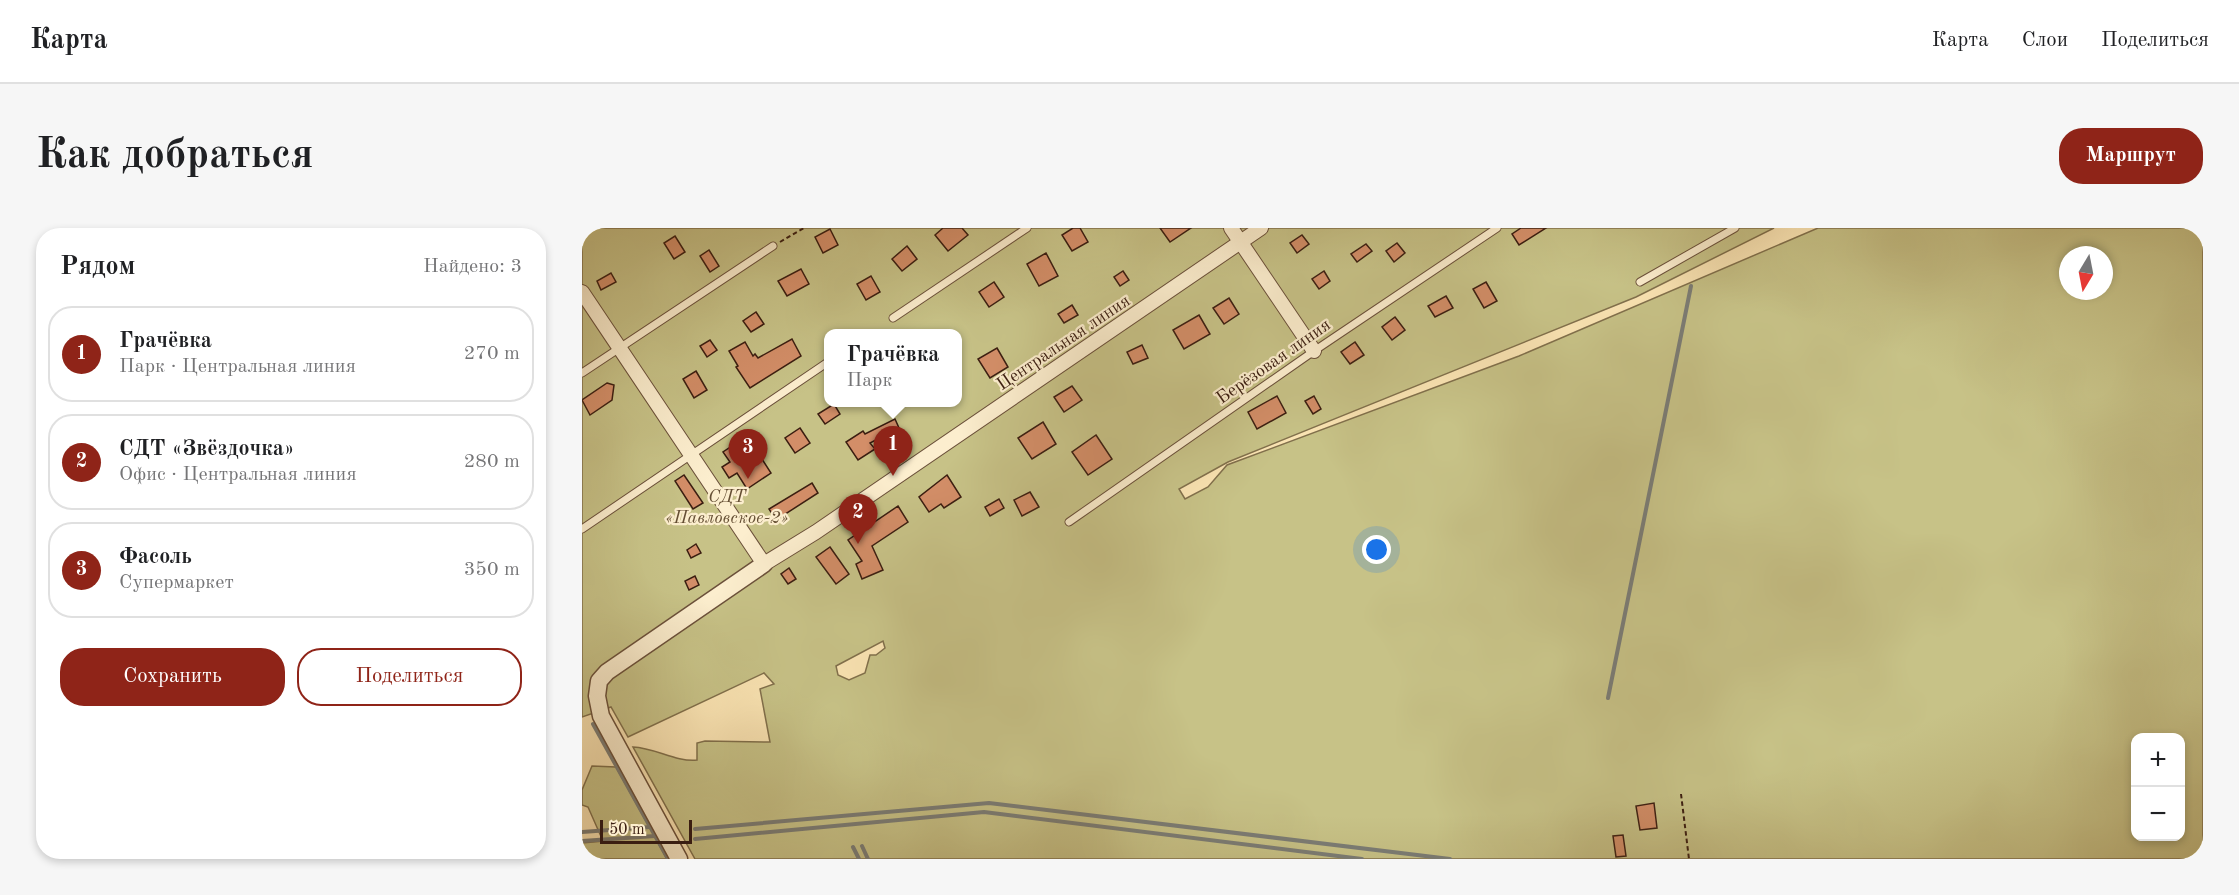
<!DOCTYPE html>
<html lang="ru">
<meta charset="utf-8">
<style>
body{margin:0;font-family:"Old Standard TT",serif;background:#f6f6f6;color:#202124}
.controls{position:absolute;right:18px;bottom:18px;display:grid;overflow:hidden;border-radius:12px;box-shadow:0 3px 9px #0003}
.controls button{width:54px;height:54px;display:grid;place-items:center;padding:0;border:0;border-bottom:2px solid #e0e0e0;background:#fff;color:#202124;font:30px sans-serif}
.compass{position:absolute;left:1477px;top:18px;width:54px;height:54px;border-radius:50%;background:#fff;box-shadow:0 3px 9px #0003;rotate:190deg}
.scale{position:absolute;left:18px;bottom:15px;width:92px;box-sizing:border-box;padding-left:6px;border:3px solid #3b1e11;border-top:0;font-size:16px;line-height:21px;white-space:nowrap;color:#3b1e11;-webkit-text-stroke:4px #fceece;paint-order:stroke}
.you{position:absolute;left:795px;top:322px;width:21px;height:21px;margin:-15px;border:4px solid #fff;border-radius:50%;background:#1a73e8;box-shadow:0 0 0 9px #1a73e833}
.badge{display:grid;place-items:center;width:39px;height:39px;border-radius:50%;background:#8f2418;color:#fff;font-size:20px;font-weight:700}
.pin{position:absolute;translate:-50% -50px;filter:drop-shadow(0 2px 3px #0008)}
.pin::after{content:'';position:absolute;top:32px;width:21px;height:18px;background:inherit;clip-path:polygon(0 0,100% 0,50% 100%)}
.popup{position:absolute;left:242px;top:101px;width:138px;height:78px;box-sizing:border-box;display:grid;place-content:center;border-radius:12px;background:#fff;filter:drop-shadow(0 2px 4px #0005);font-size:20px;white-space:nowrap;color:#757577}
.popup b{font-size:22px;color:#202124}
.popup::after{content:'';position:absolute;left:50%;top:100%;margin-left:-12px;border:12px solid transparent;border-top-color:#fff}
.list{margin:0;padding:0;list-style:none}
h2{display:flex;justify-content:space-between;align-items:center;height:78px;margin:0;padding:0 24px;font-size:26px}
h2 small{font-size:20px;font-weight:400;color:#757577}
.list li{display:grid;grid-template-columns:39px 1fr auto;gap:18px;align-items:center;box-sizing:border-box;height:96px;margin:0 12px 12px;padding:0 12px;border:2px solid #e0e0e0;border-radius:24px}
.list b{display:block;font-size:22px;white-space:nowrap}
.list p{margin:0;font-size:20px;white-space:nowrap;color:#757577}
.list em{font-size:20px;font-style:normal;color:#757577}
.actions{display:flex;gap:12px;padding:18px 24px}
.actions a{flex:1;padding:14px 0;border:2px solid #8f2418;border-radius:24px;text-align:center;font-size:21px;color:#8f2418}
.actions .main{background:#8f2418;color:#fff}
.map{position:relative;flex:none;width:1621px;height:631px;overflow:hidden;border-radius:24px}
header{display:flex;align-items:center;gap:36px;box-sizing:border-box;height:84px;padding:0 30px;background:#fff;border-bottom:2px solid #e0e0e0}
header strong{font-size:28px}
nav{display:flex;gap:33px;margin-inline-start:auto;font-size:21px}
.intro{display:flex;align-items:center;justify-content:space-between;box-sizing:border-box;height:144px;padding:0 36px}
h1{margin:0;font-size:42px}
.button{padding:15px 27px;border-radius:24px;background:#8f2418;color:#fff;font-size:21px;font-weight:700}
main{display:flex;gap:36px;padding:0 36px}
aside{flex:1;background:#fff;border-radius:24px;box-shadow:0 3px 9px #0003}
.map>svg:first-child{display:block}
</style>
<header>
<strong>Карта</strong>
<nav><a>Карта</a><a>Слои</a><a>Поделиться</a></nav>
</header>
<div class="intro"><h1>Как добраться</h1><a class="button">Маршрут</a></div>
<main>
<aside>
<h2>Рядом<small>Найдено: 3</small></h2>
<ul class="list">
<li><span class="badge">1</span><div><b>Грачёвка</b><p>Парк · Центральная линия</p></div><em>270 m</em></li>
<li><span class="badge">2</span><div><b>СДТ «Звёздочка»</b><p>Офис · Центральная линия</p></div><em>280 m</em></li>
<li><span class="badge">3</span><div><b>Фасоль</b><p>Супермаркет</p></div><em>350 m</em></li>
</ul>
<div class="actions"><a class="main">Сохранить</a><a>Поделиться</a></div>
</aside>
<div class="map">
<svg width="1621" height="631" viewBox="0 0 1621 631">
<rect width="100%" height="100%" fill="#fbe5b4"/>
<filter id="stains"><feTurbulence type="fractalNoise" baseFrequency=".00333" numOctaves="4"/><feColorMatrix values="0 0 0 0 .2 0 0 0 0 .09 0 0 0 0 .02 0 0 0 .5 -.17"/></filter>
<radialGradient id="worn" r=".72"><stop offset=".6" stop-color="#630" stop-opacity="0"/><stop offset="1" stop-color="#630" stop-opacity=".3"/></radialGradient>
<g fill="#c7c287" stroke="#81704c" stroke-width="1.5" fill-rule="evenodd">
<path d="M 0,0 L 1192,0 L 1054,69 L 646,234 L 597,261 L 603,271 L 626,259 L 645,237 L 937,128 L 1236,0 L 1621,0 L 1621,631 L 113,631 L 51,519 C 74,520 93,534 115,532 L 115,515 L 123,513 L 188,514 L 178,461 L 192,456 L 182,445 L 46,509 L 29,479 L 0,489 ZM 1486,27 L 1522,27 L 1522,63 L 1486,63 ZM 246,106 L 376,106 L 376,174 L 246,174 ZM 301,413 L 303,420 L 294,427 L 288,427 L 283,445 L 267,452 L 256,447 L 254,438 ZM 1554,509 L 1598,509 L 1598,608 L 1554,608 Z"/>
<polygon points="10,538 34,539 85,631 0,631 0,615 21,613 6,579 0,577 0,562"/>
</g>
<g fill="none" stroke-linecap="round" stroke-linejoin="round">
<g stroke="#7b7d76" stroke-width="4">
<polyline points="1026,470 1109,58"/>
<polyline points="11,496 86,631"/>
<polyline points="113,601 407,575 868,631"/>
<polyline points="0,604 68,599"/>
<polyline points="113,611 402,584 780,631"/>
<polyline points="0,613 73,608"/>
<polyline points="280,618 286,631"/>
<polyline points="271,619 277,631"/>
</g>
</g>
<g fill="#d38e68" stroke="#3b1e11" stroke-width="1.5">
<polygon points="361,0 380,0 386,7 366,23 353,7"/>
<polygon points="491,0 498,0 506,14 490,23 480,7"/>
<polygon points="578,0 609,0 588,14"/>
<polygon points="939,0 964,0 937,17 930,6"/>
<polygon points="248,1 256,17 241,25 233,9"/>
<polygon points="720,7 727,16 715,25 708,15"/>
<polygon points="93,8 103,24 92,31 82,15"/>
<polygon points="815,15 823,25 812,34 804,23"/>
<polygon points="784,16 790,23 775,34 769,26"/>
<polygon points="325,18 335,31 320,43 310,31"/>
<polygon points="127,22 137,38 128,44 118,28"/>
<polygon points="464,25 476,48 457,58 445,36"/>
<polygon points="219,41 227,56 205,68 196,53"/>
<polygon points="541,43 547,52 538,58 532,49"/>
<polygon points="742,43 748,53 737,61 730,51"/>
<polygon points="29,45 34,54 19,62 15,53"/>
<polygon points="289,48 298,64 284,72 275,56"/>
<polygon points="412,54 422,69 407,79 397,64"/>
<polygon points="904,54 915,73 902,80 891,61"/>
<polygon points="864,68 871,80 853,89 846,78"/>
<polygon points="647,70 657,86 642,96 631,80"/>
<polygon points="490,77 496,87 482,95 476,86"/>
<polygon points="174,84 182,96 169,104 161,93"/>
<polygon points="617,87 628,106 602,121 591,102"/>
<polygon points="813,89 823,102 810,112 800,99"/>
<polygon points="210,111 219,128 168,160 154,139 156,138 147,123 163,114 171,128 173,126 176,130"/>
<polygon points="128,112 135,122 125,129 118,118"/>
<polygon points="773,114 782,127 768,136 759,124"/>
<polygon points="560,117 566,130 551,136 545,124"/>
<polygon points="415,120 426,139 408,150 396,131"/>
<polygon points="114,143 125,162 112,170 101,151"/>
<polygon points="25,155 32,157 30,172 8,187 0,172"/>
<polygon points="490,158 500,172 482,184 472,169"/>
<polygon points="695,168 704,185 675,201 666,184"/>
<polygon points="732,168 739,181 731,186 723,173"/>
<polygon points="252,176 258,186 243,196 236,186"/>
<polygon points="313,191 317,200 288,215 293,221 276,232 264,214 281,203 283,206"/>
<polygon points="461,194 474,216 450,231 436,210"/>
<polygon points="218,200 228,215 213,225 203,210"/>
<polygon points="514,207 530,231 506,247 490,224"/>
<polygon points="159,212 174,235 180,231 189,245 165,261 155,245 147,250 140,239 148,234 141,224"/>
<polygon points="102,247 121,275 111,281 93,253"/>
<polygon points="365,247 379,269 362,280 359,276 347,284 337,269"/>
<polygon points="230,255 236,265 194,292 187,281"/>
<polygon points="448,264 457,279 440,288 432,272"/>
<polygon points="417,271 422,280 408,288 403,279"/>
<polygon points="316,278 326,294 290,318 301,342 280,351 274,336 280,333 266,312"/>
<polygon points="114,316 119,325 109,330 105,322"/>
<polygon points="248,319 267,346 254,356 234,329"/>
<polygon points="207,340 214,351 206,356 199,346"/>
<polygon points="113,348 117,357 107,362 103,353"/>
<polygon points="1072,575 1075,600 1058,602 1054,578"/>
<polygon points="1041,607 1044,628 1034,629 1031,608"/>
</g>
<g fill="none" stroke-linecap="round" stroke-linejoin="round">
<defs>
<g id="service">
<polyline points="1058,54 1153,0"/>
<polyline points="311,90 445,0"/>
<polyline points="0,145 191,18"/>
<polyline points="487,294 732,123 915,0"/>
<polyline points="0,301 246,134"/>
</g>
<g id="minor">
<polyline points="649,0 732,123"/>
<polyline points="0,64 182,336"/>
<polyline points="182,336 234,304 679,0"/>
</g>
<polyline id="tertiary" points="97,631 19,488 15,468 17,453 25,444 182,336"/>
</defs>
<use href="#service" stroke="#6b503a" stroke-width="9"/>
<use href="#minor" stroke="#6b503a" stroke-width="16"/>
<use href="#tertiary" stroke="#6b503a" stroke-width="19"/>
<g stroke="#3b1e11" stroke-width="2" stroke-dasharray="4.5 3" stroke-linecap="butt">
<polyline points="198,14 222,0"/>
<polyline points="1099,566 1107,631"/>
</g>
<use href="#service" stroke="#fceece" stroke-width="7"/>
<use href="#minor" stroke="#fceece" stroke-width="14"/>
<use href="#tertiary" stroke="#fceece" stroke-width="16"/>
</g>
<g text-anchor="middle" stroke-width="4.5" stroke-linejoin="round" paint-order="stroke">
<g font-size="18" fill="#3b1e11" stroke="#fceece">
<text transform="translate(481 114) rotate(-34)" y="6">Центральная линия</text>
<text transform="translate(691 133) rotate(-35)" y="6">Берёзовая линия</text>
</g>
<g font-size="18" font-style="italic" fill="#654f34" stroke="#fceece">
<text x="145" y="274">СДТ<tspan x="145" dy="21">«Павловское-2»</tspan></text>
</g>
</g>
<rect width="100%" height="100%" filter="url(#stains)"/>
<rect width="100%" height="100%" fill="url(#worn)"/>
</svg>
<div class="controls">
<button>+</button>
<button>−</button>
</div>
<svg class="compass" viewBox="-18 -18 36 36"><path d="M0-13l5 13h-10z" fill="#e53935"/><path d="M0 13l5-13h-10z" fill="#757577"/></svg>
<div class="scale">50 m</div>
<div class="you"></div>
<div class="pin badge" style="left:311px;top:248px">1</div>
<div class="popup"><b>Грачёвка</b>Парк</div>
<div class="pin badge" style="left:276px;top:316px">2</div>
<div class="pin badge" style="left:166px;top:251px">3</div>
</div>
</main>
